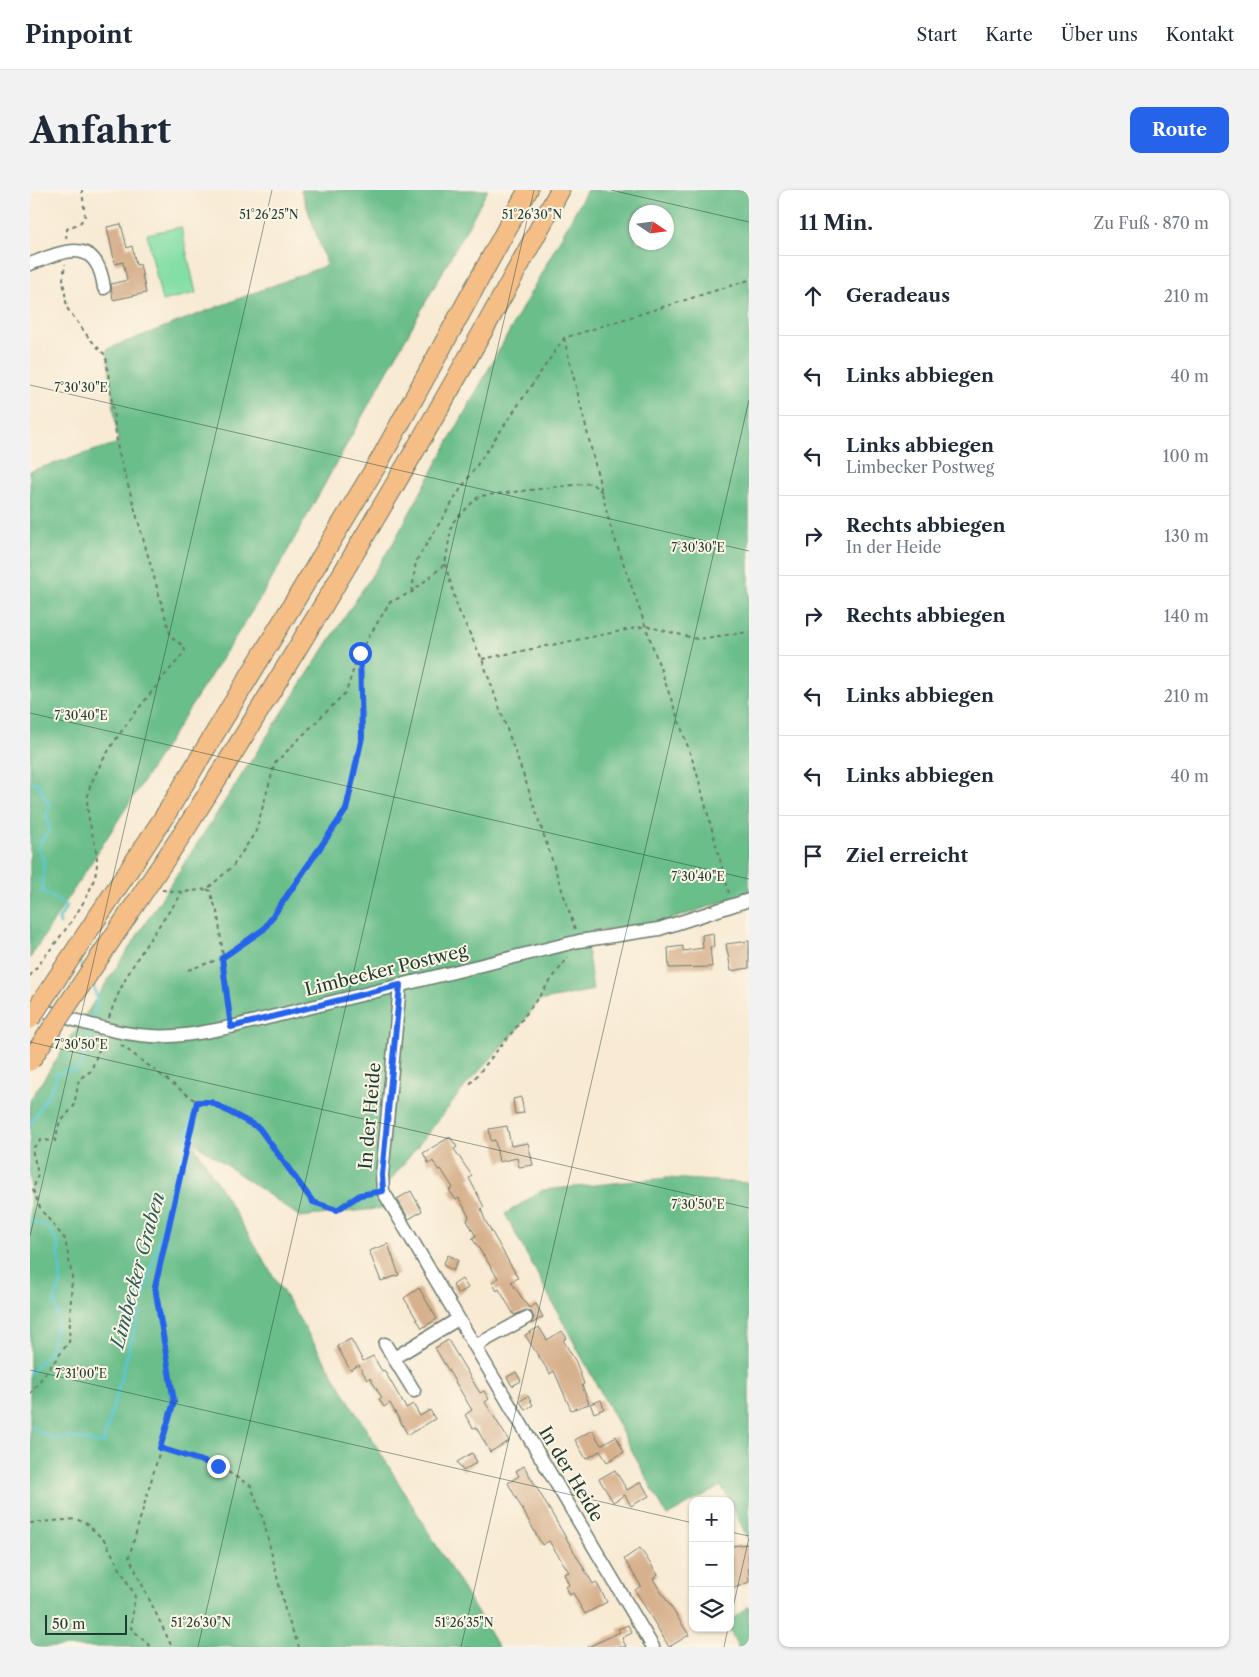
<!DOCTYPE html>
<html lang="de">
<meta charset="utf-8">
<style>
body{margin:0;font-family:"Libre Caslon Text",serif;background:#f2f2f3;color:#1f2937}
.controls{position:absolute;right:15px;bottom:15px;display:grid;overflow:hidden;border-radius:10px;box-shadow:0 1px 4px #0004}
.controls button{width:45px;height:45px;display:grid;place-items:center;padding:0;border:0;border-bottom:1px solid #e0e1e3;background:#fff;color:#1f2937;font:25px sans-serif}
.compass{position:absolute;left:599px;top:15px;width:45px;height:45px;border-radius:50%;background:#fff;box-shadow:0 1px 4px #0004;rotate:103deg}
.scale{position:absolute;left:15px;bottom:12px;width:82px;box-sizing:border-box;padding-left:5px;border:2px solid #1f3d34;border-top:0;font-size:14px;line-height:18px;white-space:nowrap;color:#1f3d34;-webkit-text-stroke:4px #fcf5e5;paint-order:stroke}
.stop{position:absolute;width:15px;height:15px;margin:-11px;border:4px solid #2563eb;border-radius:50%;background:#fff}
.stop.end{background:#2563eb;border-color:#fff;box-shadow:0 1px 5px #0008}
.list{margin:0;padding:0;list-style:none}
h2{display:flex;justify-content:space-between;align-items:center;height:65px;margin:0;padding:0 20px;font-size:21px}
h2 small{font-size:16px;font-weight:400;color:#747a83}
.list li{display:grid;grid-template-columns:32px 1fr auto;gap:15px;align-items:center;box-sizing:border-box;height:80px;padding:0 20px;border-top:1px solid #e0e1e3}
.list b{display:block;font-size:19px;white-space:nowrap}
.list p{margin:0;font-size:16px;white-space:nowrap;color:#747a83}
.list em{font-size:16px;font-style:normal;color:#747a83}
.icon{flex:none;width:28px;height:28px;fill:none;stroke:currentColor;stroke-width:2;stroke-linecap:round;stroke-linejoin:round}
.map{position:relative;flex:none;width:719px;height:1457px;overflow:hidden;border-radius:10px}
header{display:flex;align-items:center;gap:30px;box-sizing:border-box;height:70px;padding:0 25px;background:#fff;border-bottom:1px solid #e0e1e3}
header strong{font-size:24px}
nav{display:flex;gap:28px;margin-inline-start:auto;font-size:18px}
.intro{display:flex;align-items:center;justify-content:space-between;box-sizing:border-box;height:120px;padding:0 30px}
h1{margin:0;font-size:35px}
.button{padding:12px 22px;border-radius:10px;background:#2563eb;color:#fff;font-size:18px;font-weight:700}
main{display:flex;gap:30px;padding:0 30px}
aside{flex:1;background:#fff;border-radius:10px;box-shadow:0 1px 4px #0004}
.map>svg:first-child{display:block}
</style>
<header>
<strong>Pinpoint</strong>
<nav><a>Start</a><a>Karte</a><a>Über uns</a><a>Kontakt</a></nav>
</header>
<div class="intro"><h1>Anfahrt</h1><a class="button">Route</a></div>
<main>
<div class="map">
<svg width="719" height="1457" viewBox="0 0 719 1457">
<rect width="100%" height="100%" fill="#fcf5e5"/>
<filter id="ink" filterUnits="userSpaceOnUse"><feTurbulence type="fractalNoise" baseFrequency=".02" numOctaves="2"/><feDisplacementMap in="SourceGraphic" scale="10" xChannelSelector="R" yChannelSelector="G"/><feConvolveMatrix kernelMatrix="1 2 1 2 8 2 1 2 1" color-interpolation-filters="sRGB"/></filter>
<filter id="wash" filterUnits="userSpaceOnUse"><feTurbulence type="fractalNoise" baseFrequency=".0096" numOctaves="4" result="noise"/><feDisplacementMap in="SourceGraphic" scale="20" xChannelSelector="R" yChannelSelector="G"/><feGaussianBlur stdDeviation="1.12" result="paint"/><feColorMatrix in="noise" values="0 0 0 0 0 0 0 0 0 0 0 0 0 0 0 0 0 1.4 0 .05"/><feComposite in="paint" operator="in"/></filter>
<g filter="url(#wash)">
<rect width="100%" height="100%" fill="#f8ead3"/>
<polygon fill="#84dfa5" stroke="#528e6c" points="151,37 166,103 132,111 117,44"/>
<g fill="#6bbe8a" stroke="#457e5f" fill-rule="evenodd">
<polygon points="271,0 458,0 238,396 0,768 0,281 88,253 77,159 297,75"/>
<path d="M 557,0 L 719,0 L 719,703 L 627,734 L 555,743 L 563,800 L 509,811 L 483,845 L 437,894 L 348,1006 L 355,1018 L 270,1027 L 161,950 L 468,1457 L 0,1457 L 0,910 L 363,353 ZM 606,22 L 636,22 L 636,52 L 606,52 Z"/>
<polygon points="637,988 719,993 719,1352 700,1311 691,1296 637,1326 475,1024 513,1000"/>
<polygon points="719,1416 719,1457 708,1457 699,1438 700,1431"/>
</g>
<g fill="none" stroke-linecap="round" stroke-linejoin="round">
<g stroke="#59c6cc" stroke-width="3">
<polyline points="0,591 7,593 20,616 16,625 20,640 12,650 9,657 14,673 12,701 37,716 29,729 30,734"/>
<polyline points="47,768 54,780"/>
<path d="M 61,792 C 70,806 66,817 62,833"/>
<polyline points="0,935 24,894 27,884 35,880 46,881 52,874 61,839"/>
<polyline points="0,1030 19,1039 28,1053 31,1092 25,1111 28,1131 20,1162 0,1183"/>
<polyline points="2,1236 22,1249 40,1247 73,1254 163,926"/>
</g>
</g>
<g id="blocks">
<g fill="#d7b08d">
<polygon points="91,34 97,58 102,56 106,75 110,74 116,103 83,110 81,94 97,90 93,72 85,74 77,37"/>
<polygon points="683,743 684,757 680,757 682,777 639,778 638,758 653,756 653,761 673,758 672,745"/>
<polygon points="719,751 719,778 701,781 696,754"/>
<polygon points="491,907 494,923 485,924 483,909"/>
<polygon points="477,936 481,956 498,953 503,975 489,977 487,968 469,972 465,950 461,951 459,939"/>
<polygon points="420,947 427,957 424,959 442,986 439,988 454,1017 451,1019 455,1030 488,1088 481,1092 499,1118 506,1114 513,1127 501,1134 504,1128 501,1121 496,1120 484,1125 469,1099 467,1101 462,1092 468,1088 442,1048 446,1046 437,1031 439,1027 429,1008 426,1010 419,1000 423,998 411,979 409,981 403,971 399,974 393,963"/>
<polygon points="381,1001 392,1021 379,1029 367,1009"/>
<polygon points="358,1054 369,1085 351,1091 339,1061"/>
<polygon points="418,1065 428,1070 423,1081 413,1075"/>
<polygon points="432,1089 438,1098 428,1104 423,1095"/>
<polygon points="389,1098 407,1129 392,1138 374,1108"/>
<polygon points="509,1137 517,1150 532,1141 537,1148 533,1150 546,1172 554,1194 552,1195 559,1214 541,1220 524,1181 520,1184 495,1145"/>
<polygon points="321,1149 333,1171 343,1166 352,1181 354,1180 376,1218 383,1214 390,1226 400,1220 405,1229 378,1245 360,1213 354,1217 349,1209 352,1208 340,1188 337,1190 329,1175 320,1180 307,1156"/>
<polygon points="418,1150 450,1203 454,1201 459,1209 455,1212 479,1251 460,1262 446,1237 443,1238 435,1225 442,1220 405,1158"/>
<polygon points="486,1182 491,1191 482,1196 477,1187"/>
<polygon points="498,1206 503,1215 495,1220 490,1211"/>
<polygon points="571,1210 574,1219 564,1223 560,1214"/>
<polygon points="562,1240 571,1255 586,1246 594,1262 577,1272 570,1261 556,1269 545,1250"/>
<polygon points="442,1263 447,1272 433,1281 427,1272"/>
<polygon points="494,1276 563,1394 566,1392 577,1412 555,1424 543,1403 540,1405 536,1397 539,1395 534,1384 539,1382 519,1351 512,1355 478,1293 489,1286 486,1281"/>
<polygon points="585,1280 597,1300 611,1292 619,1306 601,1316 595,1305 583,1312 569,1289"/>
<polygon points="718,1354 719,1392 700,1400 702,1356"/>
<polygon points="610,1358 628,1385 623,1389 659,1445 639,1457 605,1400 611,1396 594,1369"/>
<polygon points="598,1435 602,1443 592,1448 596,1457 558,1457 590,1442 588,1439"/>
</g>
</g>
</g>
<g filter="url(#ink)">
<use href="#blocks" fill-opacity="0" stroke="#6b7a6c" stroke-width="1"/>
<g fill="none" stroke-linecap="round" stroke-linejoin="round">
<defs>
<g id="minor">
<path d="M 0,74 C 37,60 67,46 74,98"/>
<polyline points="370,795 352,985 353,1001 623,1457"/>
<path d="M 2,817 C 40,828 81,844 121,846 C 148,848 175,842 201,837 L 549,751 L 629,739 L 719,710"/>
<polyline points="355,1154 384,1201"/>
<polyline points="445,1156 496,1128"/>
<polyline points="364,1168 428,1129"/>
</g>
<g id="highway">
<polyline points="136,624 350,270 498,0"/>
<path d="M 157,637 C 288,428 414,218 530,0"/>
</g>
</defs>
<use href="#minor" stroke="#6b7a6c" stroke-width="15"/>
<use href="#highway" stroke="#6b7a6c" stroke-width="21"/>
<g stroke="#6b7a6c" stroke-width="2" stroke-dasharray="4 4" stroke-linecap="butt">
<polyline points="36,49 37,39 51,32 55,26 52,0"/>
<polyline points="534,148 580,335 666,580 699,703"/>
<polyline points="415,374 428,419 452,469 498,598 545,739"/>
<polyline points="382,402 386,371 430,300 534,148 719,90"/>
<polyline points="452,469 616,436 667,449 719,442"/>
<polyline points="177,699 180,701 188,725 200,825"/>
<polyline points="132,700 153,702 177,699 203,676 226,641 245,573 316,502 329,463 360,412 382,402 415,374 422,333 449,306 561,293 572,302"/>
<polyline points="158,780 193,768 234,739 315,620 332,547 330,465"/>
<path d="M 0,786 C 21,757 66,708 67,673 C 67,646 50,621 61,594 C 77,556 106,522 131,490 C 138,480 149,471 155,460 L 152,455 L 141,447 L 88,260 L 76,166 L 59,148 L 37,118 L 33,90 L 35,74"/>
<path d="M 79,828 C 94,781 125,742 153,702"/>
<polyline points="91,855 167,912 125,1097 144,1212 99,1367 142,1457"/>
<polyline points="440,894 488,835 538,767"/>
<polyline points="167,912 181,912 229,938 283,1012 307,1020 330,1005 342,1003"/>
<polyline points="0,1204 39,1152 42,1086 35,1049 11,1020 3,1000 8,984 2,959 11,950 25,951 29,934 44,916 49,889 61,881 71,854 75,851"/>
<polyline points="131,1257 188,1276 221,1296 234,1332 256,1424 269,1457"/>
<polyline points="0,1333 46,1329 57,1334 75,1351 105,1406 101,1438 121,1457"/>
</g>
<use href="#minor" stroke="#fff" stroke-width="12"/>
<use href="#highway" stroke="#f5be86" stroke-width="19"/>
<defs>
<g id="highway-bridge">
<polyline points="0,829 136,624"/>
<polyline points="0,871 157,637"/>
</g>
</defs>
<use href="#highway-bridge" stroke="#6b7a6c" stroke-width="21" stroke-linecap="butt"/>
<use href="#highway-bridge" stroke="#f5be86" stroke-width="19"/>
</g>
</g>
<g fill="none" stroke-linecap="round" stroke-linejoin="round" filter="url(#ink)">
<polyline stroke="#2563eb" stroke-width="6" points="188,1276 130,1258 144,1212 125,1097 167,912 181,912 229,938 283,1012 307,1020 330,1005 353,1001 352,985 370,795 201,837 192,768 234,739 316,620 332,547 330,463"/>
</g>
<path fill="none" stroke="#1f3d34" stroke-width="1" stroke-opacity="0.45" d="M 581,0 L 719,32M 0,195 L 719,361M 0,523 L 719,689M 0,852 L 719,1018M 0,1046 L 242,0M 0,1180 L 663,1333M 700,1342 L 719,1346M 700,1430 L 719,1348M 168,1457 L 504,0M 431,1457 L 719,210M 694,1457 L 698,1438"/>
<g text-anchor="middle" stroke-width="4" stroke-linejoin="round" paint-order="stroke">
<g font-size="18" fill="#1f3d34" stroke="#fcf5e5">
<text transform="translate(356 780) rotate(-14)" y="6">Limbecker Postweg</text>
<text transform="translate(340 926) rotate(-85)" y="6">In der Heide</text>
<text transform="translate(541 1284) rotate(59)" y="6">In der Heide</text>
</g>
<g font-size="19" font-style="italic" fill="#2e5f5a" stroke="#fcf5e5">
<text transform="translate(107 1080) rotate(-75)" y="7">Limbecker Graben</text>
</g>
</g>
<g font-size="12" text-anchor="middle" fill="#1f3d34" stroke="#fcf5e5" stroke-width="4" stroke-linejoin="round" paint-order="stroke">
<text x="239" y="29">51°26'25"N</text>
<text x="502" y="29">51°26'30"N</text>
<text x="51" y="202">7°30'30"E</text>
<text x="668" y="362">7°30'30"E</text>
<text x="51" y="530">7°30'40"E</text>
<text x="668" y="691">7°30'40"E</text>
<text x="51" y="859">7°30'50"E</text>
<text x="668" y="1019">7°30'50"E</text>
<text x="51" y="1188">7°31'00"E</text>
<text x="171" y="1437">51°26'30"N</text>
<text x="434" y="1437">51°26'35"N</text>
</g>
</svg>
<div class="controls">
<button>+</button>
<button>−</button>
<button><svg class="icon" aria-label="layers" viewBox="0 0 24 24"><path d="M12 4l9 5-9 5-9-5zM3 14l9 5 9-5"/></svg></button>
</div>
<svg class="compass" viewBox="-18 -18 36 36"><path d="M0-13l5 13h-10z" fill="#e53935"/><path d="M0 13l5-13h-10z" fill="#747a83"/></svg>
<div class="scale">50 m</div>
<div class="stop" style="left:330px;top:463px"></div>
<div class="stop end" style="left:188px;top:1276px"></div>
</div>
<aside>
<h2>11 Min.<small>Zu Fuß · 870 m</small></h2>
<ul class="list">
<li><svg class="icon" aria-label="ahead" viewBox="0 0 24 24"><path d="M12 20V5M6 11l6-6 6 6"/></svg><div><b>Geradeaus</b></div><em>210 m</em></li>
<li><svg class="icon" aria-label="left" viewBox="0 0 24 24"><path d="M17 20v-9H6M10 6l-5 5 5 5"/></svg><div><b>Links abbiegen</b></div><em>40 m</em></li>
<li><svg class="icon" aria-label="left" viewBox="0 0 24 24"><path d="M17 20v-9H6M10 6l-5 5 5 5"/></svg><div><b>Links abbiegen</b><p>Limbecker Postweg</p></div><em>100 m</em></li>
<li><svg class="icon" aria-label="right" viewBox="0 0 24 24"><path d="M7 20v-9h11M14 6l5 5-5 5"/></svg><div><b>Rechts abbiegen</b><p>In der Heide</p></div><em>130 m</em></li>
<li><svg class="icon" aria-label="right" viewBox="0 0 24 24"><path d="M7 20v-9h11M14 6l5 5-5 5"/></svg><div><b>Rechts abbiegen</b></div><em>140 m</em></li>
<li><svg class="icon" aria-label="left" viewBox="0 0 24 24"><path d="M17 20v-9H6M10 6l-5 5 5 5"/></svg><div><b>Links abbiegen</b></div><em>210 m</em></li>
<li><svg class="icon" aria-label="left" viewBox="0 0 24 24"><path d="M17 20v-9H6M10 6l-5 5 5 5"/></svg><div><b>Links abbiegen</b></div><em>40 m</em></li>
<li><svg class="icon" aria-label="arrive" viewBox="0 0 24 24"><path d="M6 21V4h12l-3 4 3 4H6"/></svg><div><b>Ziel erreicht</b></div></li>
</ul>
</aside>
</main>
